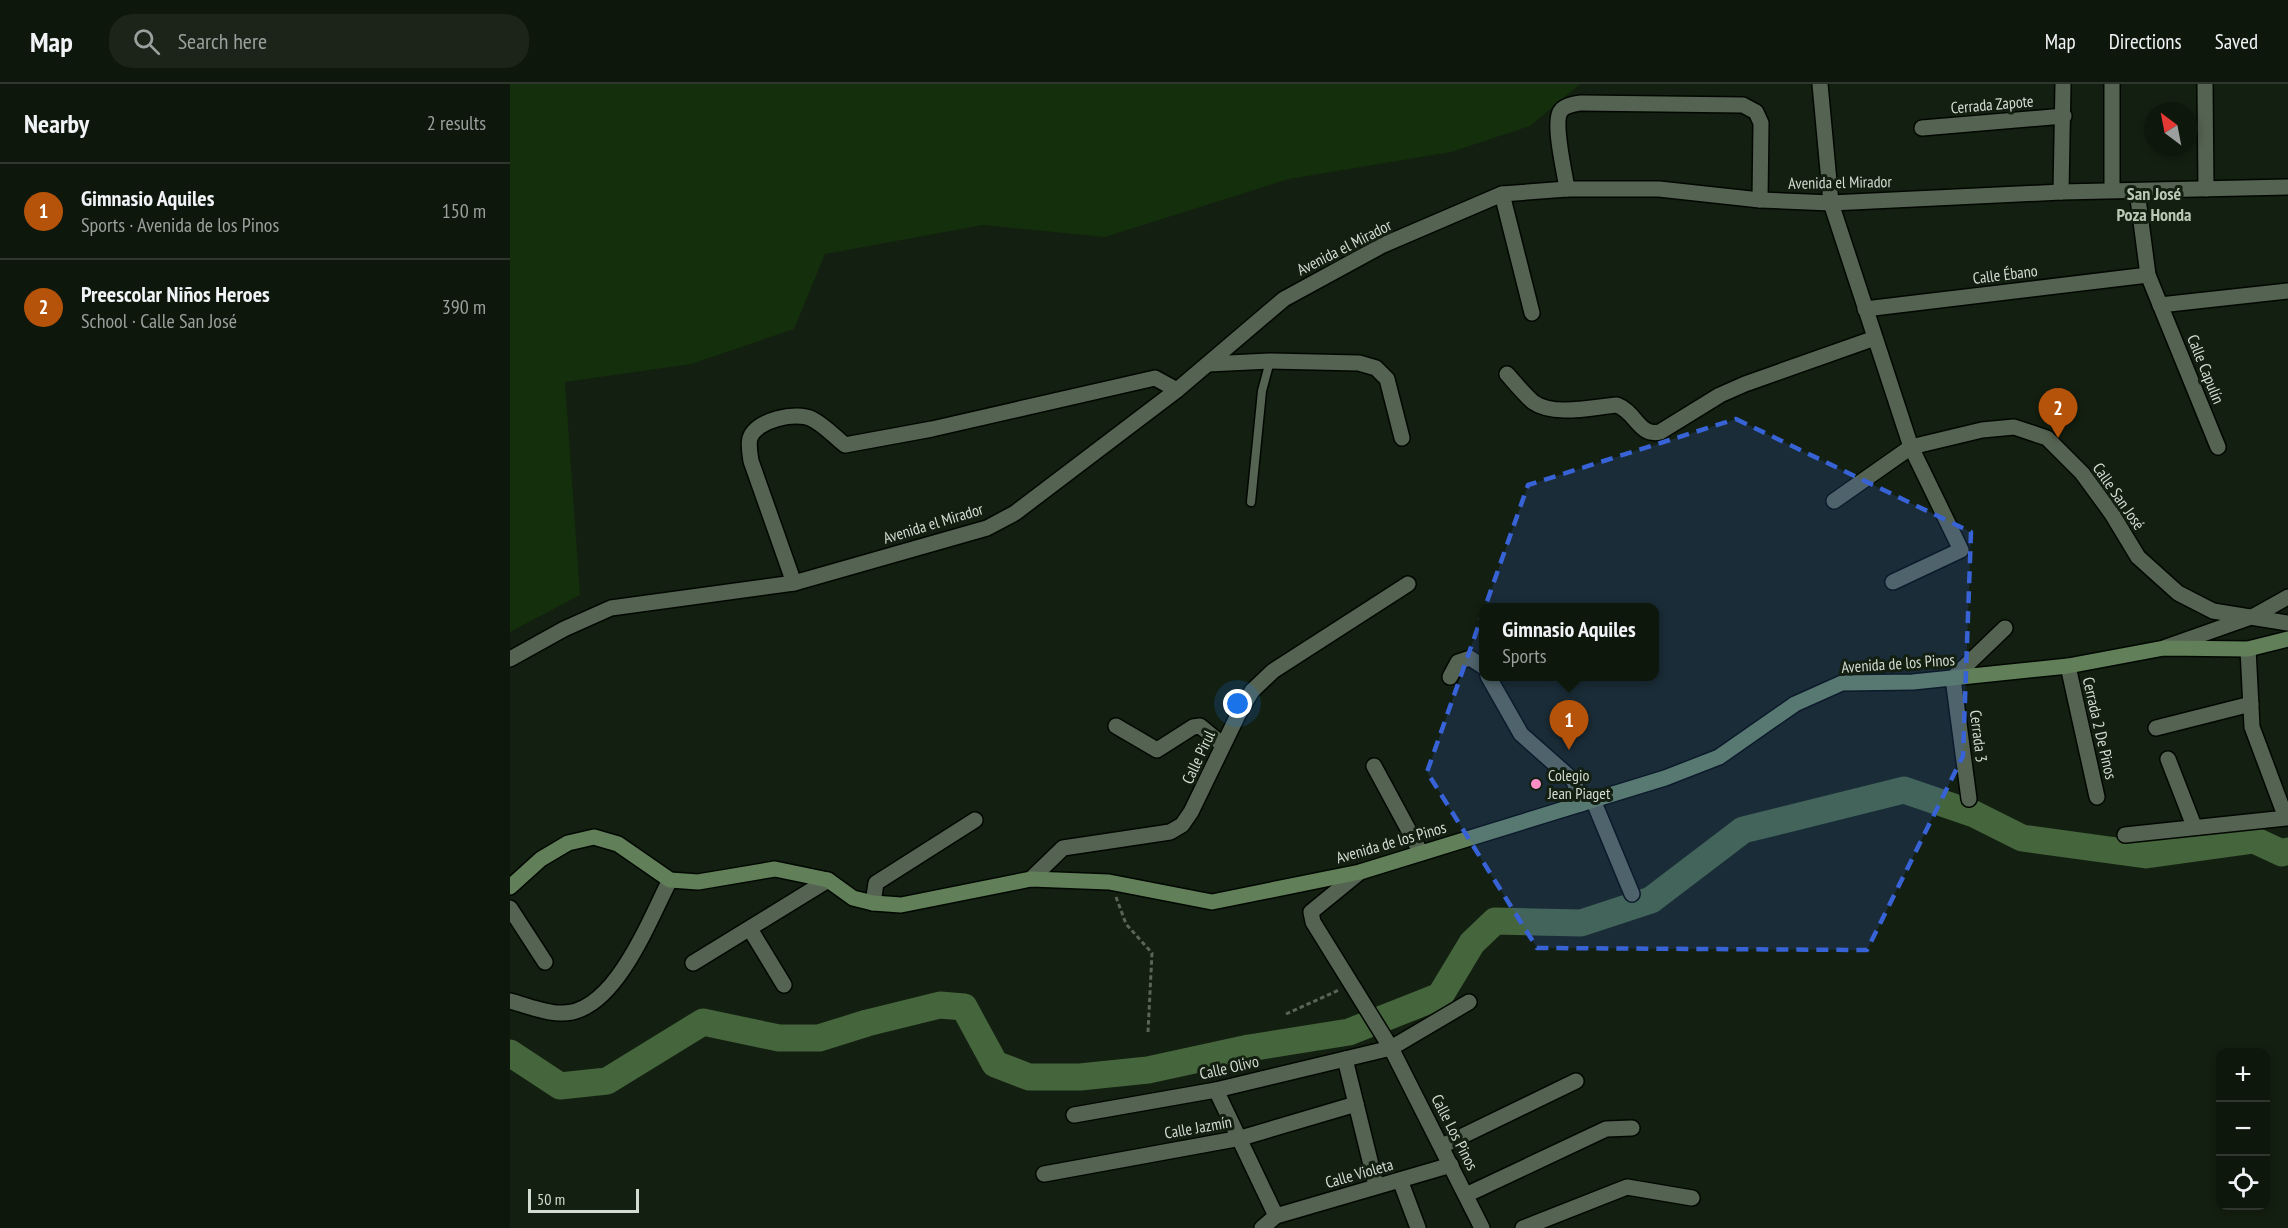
<!DOCTYPE html>
<meta charset="utf-8">
<style>
body{margin:0;font-family:"PT Sans Narrow",sans-serif;background:#1c241a;color:#f1f3f6}
.controls{position:absolute;right:18px;bottom:18px;display:grid;overflow:hidden;border-radius:12px;box-shadow:0 3px 9px #0003}
.controls button{width:54px;height:54px;display:grid;place-items:center;padding:0;border:0;border-bottom:2px solid #2e362d;background:#0e170c;color:#f1f3f6;font:30px sans-serif}
.compass{position:absolute;left:1634px;top:18px;width:54px;height:54px;border-radius:50%;background:#0e170c;box-shadow:0 3px 9px #0003;rotate:328deg}
.scale{position:absolute;left:18px;bottom:15px;width:111px;box-sizing:border-box;padding-left:6px;border:3px solid #d4dcd2;border-top:0;font-size:16px;line-height:21px;white-space:nowrap;color:#d4dcd2;-webkit-text-stroke:4px #131f10;paint-order:stroke}
.you{position:absolute;left:728px;top:620px;width:21px;height:21px;margin:-15px;border:4px solid #fff;border-radius:50%;background:#1a73e8;box-shadow:0 0 0 9px #1a73e833}
.badge{display:grid;place-items:center;width:39px;height:39px;border-radius:50%;background:#b45309;color:#fff;font-size:20px;font-weight:700}
.pin{position:absolute;translate:-50% -50px;filter:drop-shadow(0 2px 3px #0008)}
.pin::after{content:'';position:absolute;top:32px;width:21px;height:18px;background:inherit;clip-path:polygon(0 0,100% 0,50% 100%)}
.popup{position:absolute;left:969px;top:519px;width:180px;height:78px;box-sizing:border-box;display:grid;place-content:center;border-radius:12px;background:#0e170c;filter:drop-shadow(0 2px 4px #0005);font-size:20px;white-space:nowrap;color:#9b9f9d}
.popup b{font-size:22px;color:#f1f3f6}
.popup::after{content:'';position:absolute;left:50%;top:100%;margin-left:-12px;border:12px solid transparent;border-top-color:#0e170c}
.list{margin:0;padding:0;list-style:none}
h2{display:flex;justify-content:space-between;align-items:center;height:78px;margin:0;padding:0 24px;font-size:26px}
h2 small{font-size:20px;font-weight:400;color:#9b9f9d}
.list li{display:grid;grid-template-columns:39px 1fr auto;gap:18px;align-items:center;box-sizing:border-box;height:96px;padding:0 24px;border-top:2px solid #2e362d}
.list b{display:block;font-size:22px;white-space:nowrap}
.list p{margin:0;font-size:20px;white-space:nowrap;color:#9b9f9d}
.list em{font-size:20px;font-style:normal;color:#9b9f9d}
.icon{flex:none;width:33px;height:33px;fill:none;stroke:currentColor;stroke-width:2;stroke-linecap:round;stroke-linejoin:round}
.map{position:relative;flex:none;width:1778px;height:1144px;overflow:hidden}
header{display:flex;align-items:center;gap:36px;box-sizing:border-box;height:84px;padding:0 30px;background:#0e170c;border-bottom:2px solid #2e362d}
header strong{font-size:28px}
nav{display:flex;gap:33px;margin-inline-start:auto;font-size:21px}
.search{width:420px;height:54px;background:#1c241a;display:flex;align-items:center;gap:15px;box-sizing:border-box;padding:0 21px;border-radius:24px;color:#9b9f9d;font-size:22px}
main{display:flex}
aside{flex:1;background:#0e170c}
.map>svg:first-child{display:block}
</style>
<header>
<strong>Map</strong>
<div class="search"><svg class="icon" aria-label="search" viewBox="0 0 24 24"><circle cx="10" cy="10" r="6"/><path d="M15 15l6 6"/></svg>Search here</div>
<nav><a>Map</a><a>Directions</a><a>Saved</a></nav>
</header>
<main>
<aside>
<h2>Nearby<small>2 results</small></h2>
<ul class="list">
<li><span class="badge">1</span><div><b>Gimnasio Aquiles</b><p>Sports · Avenida de los Pinos</p></div><em>150 m</em></li>
<li><span class="badge">2</span><div><b>Preescolar Niños Heroes</b><p>School · Calle San José</p></div><em>390 m</em></li>
</ul>
</aside>
<div class="map">
<svg width="1778" height="1144" viewBox="0 0 1778 1144">
<rect width="100%" height="100%" fill="#131f10"/>
<polygon fill="#142f0b" points="0,0 1070,0 1020,42 941,68 779,95 595,153 473,141 315,170 284,245 181,280 55,298 70,511 0,548"/>
<g fill="none" stroke-linecap="round" stroke-linejoin="round">
<polyline stroke="#45653c" stroke-width="27" points="0,969 50,1002 97,997 193,938 269,954 309,954 357,939 430,921 454,923 485,980 519,993 570,993 638,986 739,964 839,948 930,912 962,859 985,837 1071,839 1141,816 1233,746 1394,706 1464,730 1512,754 1636,771 1744,756 1772,769 1778,767"/>
<defs>
<polyline id="lane" points="741,418 752,307 760,277"/>
<g id="street">
<polyline points="1310,0 1321,119 1401,363 1451,466 1383,498"/>
<polyline points="1695,0 1696,105"/>
<polyline points="1412,44 1554,32"/>
<path d="M 1057,105 C 1055,89 1043,42 1050,28 C 1054,21 1064,20 1071,19 L 1233,21 L 1246,28 L 1251,39 L 1250,116"/>
<polyline points="1602,106 1602,0"/>
<polyline points="1627,107 1638,191 1708,363"/>
<polyline points="1551,108 1553,0"/>
<polyline points="992,110 1022,229"/>
<polyline points="1650,221 1778,207"/>
<polyline points="1355,225 1638,191"/>
<polyline points="698,280 760,277 849,279 866,284 877,295 892,354"/>
<path d="M 997,290 C 1005,299 1014,310 1023,318 C 1044,333 1083,323 1107,321 C 1126,328 1129,353 1150,348 L 1210,311 L 1235,300 L 1365,254"/>
<polyline points="1324,417 1401,363 1472,346 1504,343 1537,354 1572,389 1602,430 1628,473 1668,509 1703,527 1778,539"/>
<path d="M 284,499 L 241,377 C 240,370 238,361 240,354 C 246,336 286,327 302,335 C 314,341 325,353 335,361 L 422,345 L 645,294 L 667,306"/>
<polyline points="1656,563 1744,532 1778,513"/>
<polyline points="0,575 54,545 101,524 284,499 477,444 505,429 667,306 774,215 873,161 992,110 1057,105 1149,105 1250,116 1321,119 1551,108 1778,103"/>
<polyline points="1558,582 1587,713"/>
<polyline points="978,592 1011,650 1064,697 1071,720"/>
<polyline points="940,593 948,578 960,574 974,583"/>
<polyline points="606,642 647,666 683,643 690,642 713,661"/>
<polyline points="1646,644 1741,620"/>
<polyline points="1658,675 1684,742"/>
<polyline points="864,682 911,769"/>
<polyline points="1459,715 1443,594 1495,544"/>
<polyline points="1083,716 1122,810"/>
<polyline points="1615,751 1776,734 1742,643 1738,565"/>
<polyline points="850,788 801,828 803,838 881,964 972,1144"/>
<polyline points="521,795 553,764 660,748 672,741 681,728 728,631 742,607 763,587 898,500"/>
<polyline points="363,819 366,799 465,736"/>
<polyline points="0,824 35,878"/>
<polyline points="240,845 274,901"/>
<polyline points="183,879 318,796"/>
<path d="M 0,917 C 16,921 34,929 50,929 C 104,932 139,836 160,796"/>
<polyline points="835,975 866,1101"/>
<polyline points="706,1006 766,1132"/>
<polyline points="564,1031 706,1006 881,964 959,918"/>
<polyline points="932,1062 1066,997"/>
<polyline points="534,1090 731,1054 846,1020"/>
<polyline points="890,1096 908,1144"/>
<polyline points="956,1111 1096,1045 1122,1044"/>
<polyline points="752,1144 766,1132 941,1081"/>
<polyline points="1013,1144 1117,1103 1182,1114"/>
</g>
<polyline id="secondary" points="0,803 31,775 58,759 84,753 108,760 160,796 188,798 265,785 318,796 343,814 363,819 391,821 521,795 599,798 702,818 850,788 1155,694 1209,673 1285,620 1332,599 1403,598 1558,582 1654,564 1738,565 1778,555"/>
</defs>
<use href="#lane" stroke="#020801" stroke-width="11"/>
<use href="#street" stroke="#020801" stroke-width="18"/>
<use href="#secondary" stroke="#020801" stroke-width="18"/>
<g stroke="#5a6457" stroke-width="3" stroke-dasharray="4.5 3" stroke-linecap="butt">
<polyline points="606,813 616,840 642,869 638,948"/>
<polyline points="776,930 829,906"/>
</g>
<use href="#lane" stroke="#556352" stroke-width="8"/>
<use href="#street" stroke="#556352" stroke-width="15"/>
<use href="#secondary" stroke="#617f59" stroke-width="15"/>
</g>
<path fill="#3863d7" fill-opacity="0.2" stroke="#3863d7" stroke-width="4.5" stroke-dasharray="12 8" stroke-linejoin="round" d="M 1226,335 L 1461,448 L 1453,672 L 1357,866 L 1027,864 L 917,688 L 1018,401 Z"/>
<circle fill="#fa8fc6" stroke="#131f10" stroke-width="2" cx="1026" cy="700" r="6"/>
<g text-anchor="middle" stroke-width="6" stroke-linejoin="round" paint-order="stroke">
<g font-size="16" fill="#d4dcd2" stroke="#131f10">
<text transform="translate(1482 20) rotate(-5)" y="6">Cerrada Zapote</text>
<text transform="translate(1330 98) rotate(-1)" y="6">Avenida el Mirador</text>
<text transform="translate(834 163) rotate(-27)" y="6">Avenida el Mirador</text>
<text transform="translate(1495 190) rotate(-7)" y="6">Calle Ébano</text>
<text transform="translate(1696 285) rotate(68)" y="6">Calle Capulín</text>
<text transform="translate(1609 412) rotate(55)" y="6">Calle San José</text>
<text transform="translate(423 439) rotate(-17)" y="6">Avenida el Mirador</text>
<text transform="translate(1388 579) rotate(-4)" y="6">Avenida de los Pinos</text>
<text transform="translate(1590 644) rotate(77)" y="6">Cerrada 2 De Pinos</text>
<text transform="translate(1469 652) rotate(83)" y="6">Cerrada 3</text>
<text transform="translate(688 673) rotate(-65)" y="6">Calle Pirul</text>
<text transform="translate(881 758) rotate(-16)" y="6">Avenida de los Pinos</text>
<text transform="translate(719 983) rotate(-13)" y="6">Calle Olivo</text>
<text transform="translate(688 1043) rotate(-10)" y="6">Calle Jazmín</text>
<text transform="translate(945 1048) rotate(63)" y="6">Calle Los Pinos</text>
<text transform="translate(849 1089) rotate(-16)" y="6">Calle Violeta</text>
</g>
<g font-size="16" fill="#d4dcd2" stroke="#131f10" text-anchor="start">
<text x="1038" y="697">Colegio<tspan x="1038" dy="18">Jean Piaget</tspan></text>
</g>
<g font-size="18" font-weight="bold" fill="#bac9b5" stroke="#131f10">
<text x="1644" y="116">San José<tspan x="1644" dy="21">Poza Honda</tspan></text>
</g>
</g>
</svg>
<div class="controls">
<button>+</button>
<button>−</button>
<button><svg class="icon" aria-label="locate" viewBox="0 0 24 24"><circle cx="12" cy="12" r="6"/><path d="M12 2v4M12 18v4M2 12h4M18 12h4"/></svg></button>
</div>
<svg class="compass" viewBox="-18 -18 36 36"><path d="M0-13l5 13h-10z" fill="#e53935"/><path d="M0 13l5-13h-10z" fill="#9b9f9d"/></svg>
<div class="scale">50 m</div>
<div class="you"></div>
<div class="pin badge" style="left:1059px;top:666px">1</div>
<div class="popup"><b>Gimnasio Aquiles</b>Sports</div>
<div class="pin badge" style="left:1548px;top:354px">2</div>
</div>
</main>
